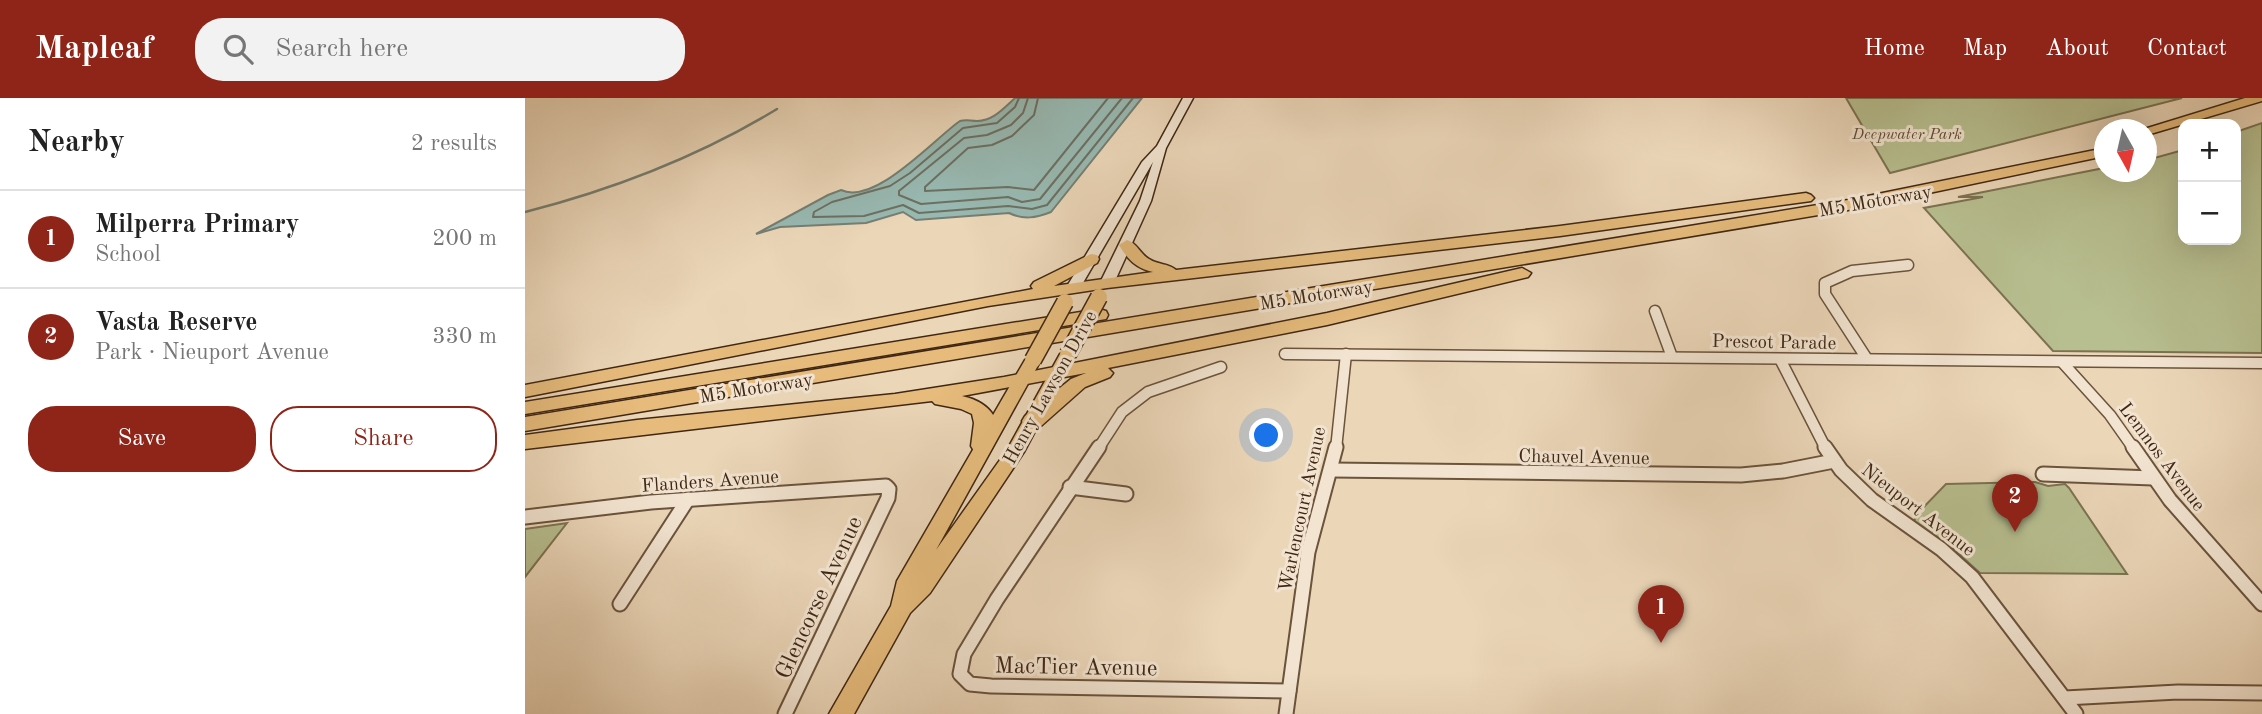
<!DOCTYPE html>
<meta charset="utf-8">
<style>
body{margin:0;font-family:"Old Standard TT",serif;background:#f2f2f2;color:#222}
.controls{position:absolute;right:21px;top:21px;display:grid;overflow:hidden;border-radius:14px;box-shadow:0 7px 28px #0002}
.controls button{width:63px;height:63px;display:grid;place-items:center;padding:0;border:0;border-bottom:2px solid #e0e0e0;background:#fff;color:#222;font:35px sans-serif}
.compass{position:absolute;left:1569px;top:21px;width:63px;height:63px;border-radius:50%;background:#fff;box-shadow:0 7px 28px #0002;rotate:172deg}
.you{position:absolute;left:742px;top:338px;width:24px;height:24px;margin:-18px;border:5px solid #fff;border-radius:50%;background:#1a73e8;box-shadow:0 0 0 10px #1a73e833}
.badge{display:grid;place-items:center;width:46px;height:46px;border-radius:50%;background:#8f2418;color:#fff;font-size:23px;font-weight:700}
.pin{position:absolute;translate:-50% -58px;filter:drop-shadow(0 2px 4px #0008)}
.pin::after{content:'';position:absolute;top:37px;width:24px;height:21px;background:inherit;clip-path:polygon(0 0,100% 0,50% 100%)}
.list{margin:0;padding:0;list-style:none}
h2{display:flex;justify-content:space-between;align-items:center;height:91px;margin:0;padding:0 28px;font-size:30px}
h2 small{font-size:23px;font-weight:400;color:#767676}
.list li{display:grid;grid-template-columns:46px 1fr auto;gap:21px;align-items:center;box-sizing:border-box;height:98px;padding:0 28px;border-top:2px solid #e0e0e0}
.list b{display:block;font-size:26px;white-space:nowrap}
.list p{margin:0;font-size:23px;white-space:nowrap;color:#767676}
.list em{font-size:23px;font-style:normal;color:#767676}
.actions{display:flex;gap:14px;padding:21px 28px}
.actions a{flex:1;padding:16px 0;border:2px solid #8f2418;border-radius:28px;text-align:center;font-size:24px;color:#8f2418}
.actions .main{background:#8f2418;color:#fff}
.icon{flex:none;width:38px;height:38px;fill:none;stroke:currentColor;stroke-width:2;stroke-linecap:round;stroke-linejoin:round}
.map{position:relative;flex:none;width:1737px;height:616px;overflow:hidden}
header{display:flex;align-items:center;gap:42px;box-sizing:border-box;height:98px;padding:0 35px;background:#8f2418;color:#fff}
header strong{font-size:33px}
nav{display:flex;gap:38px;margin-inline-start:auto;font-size:24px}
.search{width:490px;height:63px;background:#f2f2f2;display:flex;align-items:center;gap:18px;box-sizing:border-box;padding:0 24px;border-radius:28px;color:#767676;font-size:26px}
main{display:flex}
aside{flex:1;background:#fff}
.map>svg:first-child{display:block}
</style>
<header>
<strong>Mapleaf</strong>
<div class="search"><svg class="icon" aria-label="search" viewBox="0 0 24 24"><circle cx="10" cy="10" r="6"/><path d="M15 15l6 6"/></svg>Search here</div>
<nav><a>Home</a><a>Map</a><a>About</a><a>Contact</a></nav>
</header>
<main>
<aside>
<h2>Nearby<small>2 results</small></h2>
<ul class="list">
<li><span class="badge">1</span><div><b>Milperra Primary</b><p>School</p></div><em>200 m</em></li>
<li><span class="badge">2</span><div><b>Vasta Reserve</b><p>Park · Nieuport Avenue</p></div><em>330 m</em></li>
</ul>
<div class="actions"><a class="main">Save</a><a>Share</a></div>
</aside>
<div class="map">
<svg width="1737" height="616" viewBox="0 0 1737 616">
<rect width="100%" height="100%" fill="#ebd6b8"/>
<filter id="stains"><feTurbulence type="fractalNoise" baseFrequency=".00286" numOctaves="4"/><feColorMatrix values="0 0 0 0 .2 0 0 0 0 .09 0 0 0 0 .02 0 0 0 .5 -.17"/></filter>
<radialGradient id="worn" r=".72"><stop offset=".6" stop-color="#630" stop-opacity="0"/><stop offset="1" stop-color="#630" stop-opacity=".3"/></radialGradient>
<g fill="#b7be8f" stroke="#7c7251" stroke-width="2">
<polygon points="1321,0 1657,0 1365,75"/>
<polygon points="1737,25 1737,255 1528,253 1399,110 1458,99 1433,99 1579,70 1580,74 1622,74 1622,62 1658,52 1658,142 1711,142 1711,34"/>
<polygon points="1510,384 1523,388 1540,386 1544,390 1602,476 1455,475 1425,448 1389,423 1392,416 1421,386"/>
<polygon points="42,425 0,479 0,431"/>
</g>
<path fill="#98b9b2" stroke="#757f72" stroke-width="2" d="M 490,0 L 617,0 L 526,114 C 511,120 498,122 484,115 L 391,122 L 378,114 L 341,125 L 255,129 L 231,136 L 303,97 L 316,92 C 350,108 410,40 435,23 C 442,21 445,23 452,23 C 468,23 479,10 490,0 Z"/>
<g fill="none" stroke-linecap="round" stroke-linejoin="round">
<g stroke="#6c7062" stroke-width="2">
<polyline points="494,0 490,9 472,25 438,30 385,75 365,88 307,104 289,114 288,119 339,118 378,107 394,115 483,108 507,111 522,107 608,0"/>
<polyline points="503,0 498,15 486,27 462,37 439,40 374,93 374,97 396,106 483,99 497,104 515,101 597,0"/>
<polyline points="513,0 509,17 487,38 467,47 443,50 400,89 400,93 483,89 509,92 583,0"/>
</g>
<path stroke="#757f72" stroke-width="2.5" d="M 0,114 C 90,91 173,59 252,11"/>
<defs>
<g id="street-far1">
<polyline points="1130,213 1147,259"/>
<polyline points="760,256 1737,265"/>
<polyline points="1255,261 1301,351"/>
<polyline points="1342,261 1300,196 1300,185 1327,173 1383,167"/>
<polyline points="1537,264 1585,317 1609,351"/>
<polyline points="573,351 597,314 623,294 696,269"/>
<polyline points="811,351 821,256"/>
</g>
<g id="street">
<polyline points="574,349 472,501 439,556 435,576 445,586 466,588 764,593"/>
<polyline points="1300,349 1316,372 1347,402 1416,451 1447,479 1551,616"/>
<polyline points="1608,349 1645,402 1737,506"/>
<polyline points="807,372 1216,377 1258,373 1309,363"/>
<polyline points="1518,376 1628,380"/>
<polyline points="545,389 601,396"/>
<polyline points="0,419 126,404 361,388 364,391 363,400 260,616"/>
<polyline points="95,506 163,401"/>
<polyline points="1540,600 1653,594 1737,595"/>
<polyline points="761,616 783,454 811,349"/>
</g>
<polygon id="secondary" points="658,0 668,0 641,50 626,103 589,185 582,189 575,185 615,103 628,64 555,190 548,194 543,193 541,190 617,64 632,48"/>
<polygon id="primary" points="543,251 551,256 499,354 405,495 385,515 329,616 304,616 366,508 372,483 500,262 508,257 516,262 411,452 482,352 535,256"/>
<g id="highway">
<polygon points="1720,0 1737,0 1737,3 1622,37 1622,32 1616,32"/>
<polygon points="1580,50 1580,58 1323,112 0,333 0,319 1323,102"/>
<path d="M 1281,95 L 1286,97 L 1289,100 L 1286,103 L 1035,138 L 582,190 L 463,208 L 0,299 L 0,287 L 508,191 L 506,188 L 509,184 L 566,156 L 572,157 L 574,161 L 572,165 L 529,188 L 628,174 C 611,170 603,162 594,147 L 602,142 C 612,145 615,156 624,161 C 633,167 643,165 651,172 L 1035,128 Z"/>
<path d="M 997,170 L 1006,175 L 1003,179 L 802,227 L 583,270 L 588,275 L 585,279 L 560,289 L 516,328 L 500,328 L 497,323 L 500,318 L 546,281 L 561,275 L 437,298 C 465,304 483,325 465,353 L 449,353 L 446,348 L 449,325 L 447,316 L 436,311 L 410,306 L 407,303 L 0,351 L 0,337 L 112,322 L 370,296 L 479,279 L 802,215 Z"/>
<polygon points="574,211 581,213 583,217 581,221 0,316 0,304"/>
</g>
</defs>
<use href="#street-far1" stroke="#6b533c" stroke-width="13"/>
<use href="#street" stroke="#6b533c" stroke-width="17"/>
<use href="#secondary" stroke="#402713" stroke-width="3"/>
<use href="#primary" stroke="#402713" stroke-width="3"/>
<use href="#highway" stroke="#402713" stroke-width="3"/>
<use href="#street-far1" stroke="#f2e4d1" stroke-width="10"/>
<use href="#street" stroke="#f2e4d1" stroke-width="13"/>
<use href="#secondary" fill="#f2e4d1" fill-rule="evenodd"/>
<use href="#primary" fill="#e6bb7c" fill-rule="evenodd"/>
<use href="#highway" fill="#e6bb7c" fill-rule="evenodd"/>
<defs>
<g id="primary-bridge">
<polyline points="543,256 574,199"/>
<polyline points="508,262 540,204"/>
</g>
</defs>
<use href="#primary-bridge" stroke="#402713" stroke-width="19" stroke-linecap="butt"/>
<use href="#primary-bridge" stroke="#e6bb7c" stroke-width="16"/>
</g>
<g text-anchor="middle" stroke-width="6" stroke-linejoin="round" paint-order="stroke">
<g font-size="16" font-style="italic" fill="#5e4d32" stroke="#f2e4d1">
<text x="1382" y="41">Deepwater Park</text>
</g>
<g font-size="19" fill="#402713" stroke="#f2e4d1">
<text transform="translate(1350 102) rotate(-10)" y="7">M5 Motorway</text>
<text transform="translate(791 196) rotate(-9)" y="7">M5 Motorway</text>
<text transform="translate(1249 243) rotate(1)" y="7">Prescot Parade</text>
<text transform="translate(231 289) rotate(-9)" y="7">M5 Motorway</text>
<text transform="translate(524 289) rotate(-61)" y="7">Henry Lawson Drive</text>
<text transform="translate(1059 358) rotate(1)" y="7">Chauvel Avenue</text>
<text transform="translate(1638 358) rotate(53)" y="7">Lemnos Avenue</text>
<text transform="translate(185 382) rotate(-4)" y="7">Flanders Avenue</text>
<text transform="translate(776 411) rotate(-78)" y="7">Warlencourt Avenue</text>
<text transform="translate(1394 411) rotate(38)" y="7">Nieuport Avenue</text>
</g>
<g font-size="23" fill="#402713" stroke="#f2e4d1">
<text transform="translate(293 499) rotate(-65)" y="8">Glencorse Avenue</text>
<text transform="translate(551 568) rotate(1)" y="8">MacTier Avenue</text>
</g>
</g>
<rect width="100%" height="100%" filter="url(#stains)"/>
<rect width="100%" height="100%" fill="url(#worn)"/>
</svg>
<div class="controls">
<button>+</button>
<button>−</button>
</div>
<svg class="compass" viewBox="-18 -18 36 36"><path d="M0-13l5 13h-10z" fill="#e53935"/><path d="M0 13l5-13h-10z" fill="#767676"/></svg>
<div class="you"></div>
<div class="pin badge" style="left:1136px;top:545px">1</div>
<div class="pin badge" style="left:1490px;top:434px">2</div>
</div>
</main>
